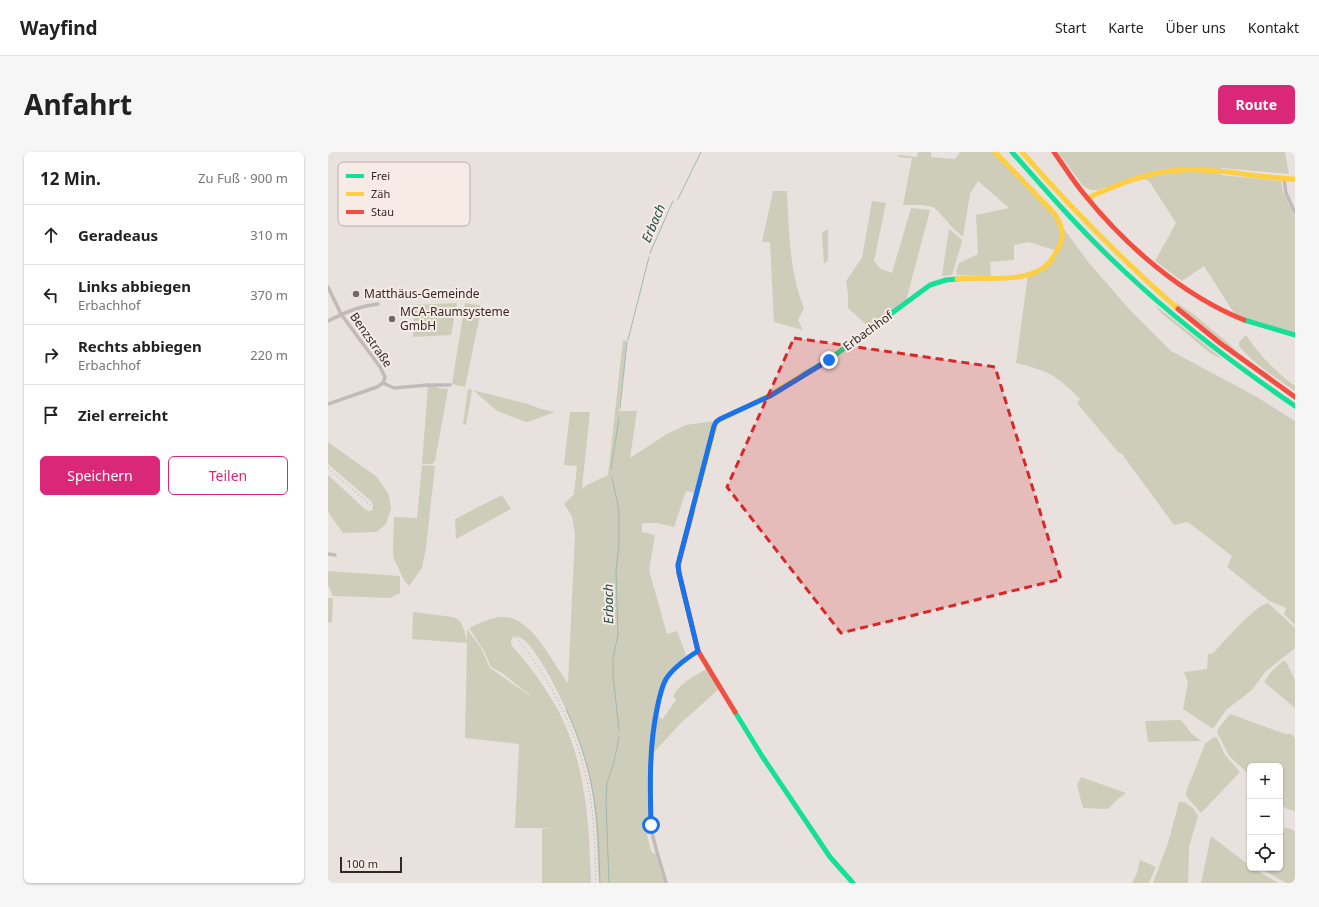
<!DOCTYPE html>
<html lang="de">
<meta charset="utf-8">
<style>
body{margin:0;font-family:"Noto Sans",sans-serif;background:#f6f6f6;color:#222}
.controls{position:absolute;right:12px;bottom:12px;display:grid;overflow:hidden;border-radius:6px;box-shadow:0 1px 3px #0004}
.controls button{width:36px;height:36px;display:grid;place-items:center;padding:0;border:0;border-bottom:1px solid #e0e0e0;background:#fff;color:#222;font:20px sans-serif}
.scale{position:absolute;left:12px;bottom:10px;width:62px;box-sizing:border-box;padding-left:4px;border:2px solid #322826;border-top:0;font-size:11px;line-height:14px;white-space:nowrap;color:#322826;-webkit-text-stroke:3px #f7ebe5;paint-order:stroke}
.stop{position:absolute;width:12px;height:12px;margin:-9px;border:3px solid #1a73e8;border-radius:50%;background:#fff}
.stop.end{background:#1a73e8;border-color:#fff;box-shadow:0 1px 4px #0008}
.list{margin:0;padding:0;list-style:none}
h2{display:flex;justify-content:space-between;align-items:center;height:52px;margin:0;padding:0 16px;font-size:17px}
h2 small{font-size:13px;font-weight:400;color:#767676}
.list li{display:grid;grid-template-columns:26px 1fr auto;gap:12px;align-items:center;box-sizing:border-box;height:60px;padding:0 16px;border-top:1px solid #e0e0e0}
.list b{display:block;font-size:15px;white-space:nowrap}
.list p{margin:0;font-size:13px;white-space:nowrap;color:#767676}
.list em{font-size:13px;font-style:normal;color:#767676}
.actions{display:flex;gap:8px;padding:12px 16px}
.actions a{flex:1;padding:9px 0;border:1px solid #db2777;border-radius:6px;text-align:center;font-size:14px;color:#db2777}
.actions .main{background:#db2777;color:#fff}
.icon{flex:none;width:22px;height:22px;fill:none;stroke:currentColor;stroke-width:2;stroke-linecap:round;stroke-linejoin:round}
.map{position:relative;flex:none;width:967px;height:731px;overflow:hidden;border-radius:6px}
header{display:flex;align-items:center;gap:24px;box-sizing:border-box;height:56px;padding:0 20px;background:#fff;border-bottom:1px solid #e0e0e0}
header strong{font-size:19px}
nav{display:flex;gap:22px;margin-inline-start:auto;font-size:14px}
.intro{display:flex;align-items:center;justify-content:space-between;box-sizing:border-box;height:96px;padding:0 24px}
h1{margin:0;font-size:28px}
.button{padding:10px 18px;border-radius:6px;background:#db2777;color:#fff;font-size:14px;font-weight:700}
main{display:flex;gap:24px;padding:0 24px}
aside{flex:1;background:#fff;border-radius:6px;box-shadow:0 1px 3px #0004}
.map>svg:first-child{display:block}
</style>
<header>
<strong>Wayfind</strong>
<nav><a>Start</a><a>Karte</a><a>Über uns</a><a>Kontakt</a></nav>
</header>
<div class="intro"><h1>Anfahrt</h1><a class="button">Route</a></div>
<main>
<aside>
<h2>12 Min.<small>Zu Fuß · 900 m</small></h2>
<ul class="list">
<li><svg class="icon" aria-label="ahead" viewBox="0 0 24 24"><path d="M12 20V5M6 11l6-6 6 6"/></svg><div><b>Geradeaus</b></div><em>310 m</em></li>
<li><svg class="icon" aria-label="left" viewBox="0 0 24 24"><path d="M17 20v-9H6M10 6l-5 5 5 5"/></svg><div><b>Links abbiegen</b><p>Erbachhof</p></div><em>370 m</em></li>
<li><svg class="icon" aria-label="right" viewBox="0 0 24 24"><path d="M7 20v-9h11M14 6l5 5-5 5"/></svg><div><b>Rechts abbiegen</b><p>Erbachhof</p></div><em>220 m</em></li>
<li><svg class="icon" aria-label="arrive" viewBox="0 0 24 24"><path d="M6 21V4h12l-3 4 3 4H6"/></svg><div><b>Ziel erreicht</b></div></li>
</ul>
<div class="actions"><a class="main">Speichern</a><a>Teilen</a></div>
</aside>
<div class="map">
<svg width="967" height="731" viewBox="0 0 967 731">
<rect width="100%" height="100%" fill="#e9e1de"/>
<g fill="#cecdb9">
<path d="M 590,0 L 603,0 L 603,5 L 627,7 L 632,0 L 665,0 L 725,62 L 761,111 L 802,158 L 843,199 L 929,245 L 967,269 L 967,473 L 956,462 L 958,456 L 940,448 L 899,415 L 904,404 L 860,370 L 846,373 L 794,302 L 790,300 L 749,251 L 752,247 C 729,223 720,219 688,211 L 700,123 L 710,119 L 729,99 L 701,90 L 686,93 L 686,108 L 662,110 L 663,124 L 629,123 L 628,120 L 631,111 L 650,102 L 648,63 L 681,56 L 650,29 L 642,42 L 635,85 L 623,74 L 610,59 L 605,55 L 593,53 L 575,53 L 584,6 L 570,5 L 571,3 L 589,5 Z"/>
<polygon points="730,0 957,0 961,22 894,16 893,23 953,29 955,40 967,66 967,181 957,180 916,166 906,161 876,114 854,129 827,109 848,71 821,29 810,24 770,38 763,38 755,34"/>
<path d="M 445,39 L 459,39 C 461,78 461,120 476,156 L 470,168 L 475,178 L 446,170 L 442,90 L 434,90 Z"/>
<polygon points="544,49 558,51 546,109 553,117 564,121 583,56 602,58 578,149 542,176 520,156 520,142 518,129 534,106"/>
<polygon points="500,77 500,109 496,112 494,81"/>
<polygon points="621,77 634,88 634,90 624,123 614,124"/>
<polygon points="129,151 123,183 85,185 86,153"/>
<polygon points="137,151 154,154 137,235 124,232"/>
<polygon points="847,151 849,151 864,161 912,201 903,196"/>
<polygon points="827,153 896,208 882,201 858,181 859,179 857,180 834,162"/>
<path d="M 918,183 C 931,203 948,220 967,234 L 967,239 C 947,225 927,213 911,194 L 911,190 Z"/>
<path d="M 295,188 L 299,189 L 291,259 L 309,259 L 302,306 L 339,282 L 358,273 L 387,269 L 368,341 L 358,339 L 346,375 L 329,371 L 314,371 L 314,380 L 327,383 L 321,418 L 339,482 L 349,479 L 358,503 L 337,525 L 329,544 L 331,545 L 324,585 L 322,676 L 319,683 L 323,699 L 328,703 L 336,731 L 271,731 C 269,705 269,678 266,652 C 260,605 241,559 218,518 C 211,507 202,489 189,484 L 185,485 L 183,488 L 183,492 C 186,498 192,502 196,508 C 207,521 217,536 226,551 C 258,606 261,669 263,731 L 214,731 L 214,677 L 224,676 L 187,676 L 191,592 L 137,586 L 139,491 L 84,487 L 85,460 L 125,465 C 136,469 136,479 139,489 L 139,477 L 153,496 L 162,516 L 208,548 L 174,521 L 163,515 L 156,499 L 141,476 C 152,471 162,466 173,465 C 204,463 224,511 240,531 L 247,383 L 244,364 L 236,352 L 246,342 L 249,314 L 236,313 L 242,260 L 262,260 L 254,336 L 249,340 L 259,333 L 280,323 Z"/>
<polygon points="100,233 109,234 109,236 120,237 107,309 104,312 94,312"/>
<polygon points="140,237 144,238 138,273 135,272"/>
<polygon points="145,238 200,252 213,257 227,260 203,269 198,270 169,259"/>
<polygon points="0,290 49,325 61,343 63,357 58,372 48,380 15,381 0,360 0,323 38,358 42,359 45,357 45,354 44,350 0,312"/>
<polygon points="94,313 107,314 98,396 94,416 81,434 76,428 66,407 65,400 66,365 89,366"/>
<polygon points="174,343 183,357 128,387 127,367"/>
<polygon points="0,419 72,424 72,441 62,446 5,444 0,433"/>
<polygon points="0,446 5,446 4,470 0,471"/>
<path d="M 940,451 L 967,476 L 967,496 L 937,520 L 924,538 L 898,558 L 885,577 L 855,557 L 860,530 L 856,520 L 879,517 L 880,502 L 885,501 C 896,490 926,454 940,451 Z"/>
<polygon points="955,509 958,510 967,528 967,556 936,530 943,520"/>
<path d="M 379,517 L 391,537 L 354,570 L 326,600 L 326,585 L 330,563 L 334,568 L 348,548 L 345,544 C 353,530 366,524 379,517 Z"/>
<polygon points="902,562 957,582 964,582 967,587 967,659 959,657 952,652 952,631 954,629 953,627 954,626 952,623 952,614 922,614 922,623 901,604 889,580 890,577"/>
<polygon points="853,568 863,581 873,589 820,590 817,569"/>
<polygon points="886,585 889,586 897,603 912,620 873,661 858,644 858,640 877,592"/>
<polygon points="753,625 798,641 790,647 780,657 755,656 749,633"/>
<polygon points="851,650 856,650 865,656 870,664 861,695 860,731 825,731 840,691"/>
<polygon points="957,675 967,679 967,731 958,731 937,719 938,716 952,716 952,686"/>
<polygon points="883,684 922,714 922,716 925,716 950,731 873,731"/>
<polygon points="812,708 828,715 821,731 804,731 809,721"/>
</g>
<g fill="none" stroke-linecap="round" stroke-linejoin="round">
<g stroke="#9cb9b3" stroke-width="1">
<polyline points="350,47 373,0"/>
<polyline points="322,101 345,49"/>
<polyline points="300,188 321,105"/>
<polyline points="292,256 299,190"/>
<polyline points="283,317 291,266"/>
<polyline points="284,325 291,359 291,393 288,419 290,483 285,506 285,523 291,578"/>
<path d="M 238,557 C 252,587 263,621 267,654 C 271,679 271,705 272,731"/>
<polyline points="281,731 278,650 279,631 286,610 291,585"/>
</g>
<g stroke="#c2bab8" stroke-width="3.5">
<polyline points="956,27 958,41 967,61"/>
<polyline points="0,135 13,162 52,215 57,225 55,231"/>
<path d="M 0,169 C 16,161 31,154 50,152"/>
<polyline points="55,231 66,236 100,233 122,233"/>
<polyline points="0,252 49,235 55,231"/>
<polyline points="0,402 7,403"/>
<path d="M 338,731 C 333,712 326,694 323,675 C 322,666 322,656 322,647 C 322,615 322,555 338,527 C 345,516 359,506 370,499"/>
</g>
<g stroke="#16e098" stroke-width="5">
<path d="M 684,0 C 720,41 756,82 796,119 C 849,169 907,213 967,254"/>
<polyline points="916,168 967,183"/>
<polyline points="473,224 499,209 602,133 618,128 629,127"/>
<polyline points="407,560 434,604 502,705 525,731"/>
</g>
<g stroke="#ffcf43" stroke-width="5">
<path d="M 694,0 C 743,56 794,108 850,157"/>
<path d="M 759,46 C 790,33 821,19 855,18 C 892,16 930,26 967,27"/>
<path d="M 629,127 C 657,124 700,133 721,111 C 724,107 727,102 729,98 C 738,84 734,73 726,61 L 667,0"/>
<polyline points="364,360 388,270 442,243 473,224"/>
</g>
<g stroke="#f24e42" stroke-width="5">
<path d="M 726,0 C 736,14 745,29 756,42 C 798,94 854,143 916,168"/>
<polyline points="850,157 892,191 967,245"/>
<polyline points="364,360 350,413 351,421 370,499 407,560"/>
</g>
<g stroke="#aaa3a1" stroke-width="1" stroke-dasharray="1 3" stroke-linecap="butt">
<polyline points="0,316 46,356"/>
<path d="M 188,485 C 229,536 256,593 264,658 C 267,682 267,707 268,731"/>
</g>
</g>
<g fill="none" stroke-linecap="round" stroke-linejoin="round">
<path stroke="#1a73e8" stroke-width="5" d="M 323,673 C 322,634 321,595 329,557 C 331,547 333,536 338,527 C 345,516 359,506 370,499 L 351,421 L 350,413 L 386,274 L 388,270 L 392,267 L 442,244 L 501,208"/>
</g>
<path fill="#d62828" fill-opacity="0.2" stroke="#d62828" stroke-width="3" stroke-dasharray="8 5" stroke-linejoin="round" d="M 466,186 L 667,215 L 733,427 L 513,481 L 399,335 Z"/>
<g fill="#726966" stroke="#f7ebe5" stroke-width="1.5">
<circle cx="28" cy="142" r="4"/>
<circle cx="64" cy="167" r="4"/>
</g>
<g text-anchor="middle" stroke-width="4" stroke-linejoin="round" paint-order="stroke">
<g font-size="12" fill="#322826" stroke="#f7ebe5" text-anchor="start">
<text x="36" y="146">Matthäus-Gemeinde</text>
<text x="72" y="164">MCA-Raumsysteme<tspan x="72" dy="14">GmbH</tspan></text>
</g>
<g font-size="12" fill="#322826" stroke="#f7ebe5">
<text transform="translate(540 179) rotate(-36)" y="4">Erbachhof</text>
<text transform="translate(43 188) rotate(55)" y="4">Benzstraße</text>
</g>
<g font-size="13" font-style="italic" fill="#204f48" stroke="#f7ebe5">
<text transform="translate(325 71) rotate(-67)" y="5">Erbach</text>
<text transform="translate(280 452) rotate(-91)" y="5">Erbach</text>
</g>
</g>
<rect x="10" y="10" width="132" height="64" rx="6" fill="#f7ebe5" stroke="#bcb0ac" stroke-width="1"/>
<rect x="18" y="22" width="18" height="4" fill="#16e098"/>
<rect x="18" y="40" width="18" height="4" fill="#ffcf43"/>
<rect x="18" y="58" width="18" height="4" fill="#f24e42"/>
<g font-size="11" fill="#322826">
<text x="43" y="28">Frei</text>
<text x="43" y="46">Zäh</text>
<text x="43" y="64">Stau</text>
</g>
</svg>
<div class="controls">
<button>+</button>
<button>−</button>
<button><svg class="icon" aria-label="locate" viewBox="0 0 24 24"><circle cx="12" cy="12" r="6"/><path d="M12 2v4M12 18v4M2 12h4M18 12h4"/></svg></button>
</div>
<div class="scale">100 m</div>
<div class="stop" style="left:323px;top:673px"></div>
<div class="stop end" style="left:501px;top:208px"></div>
</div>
</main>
